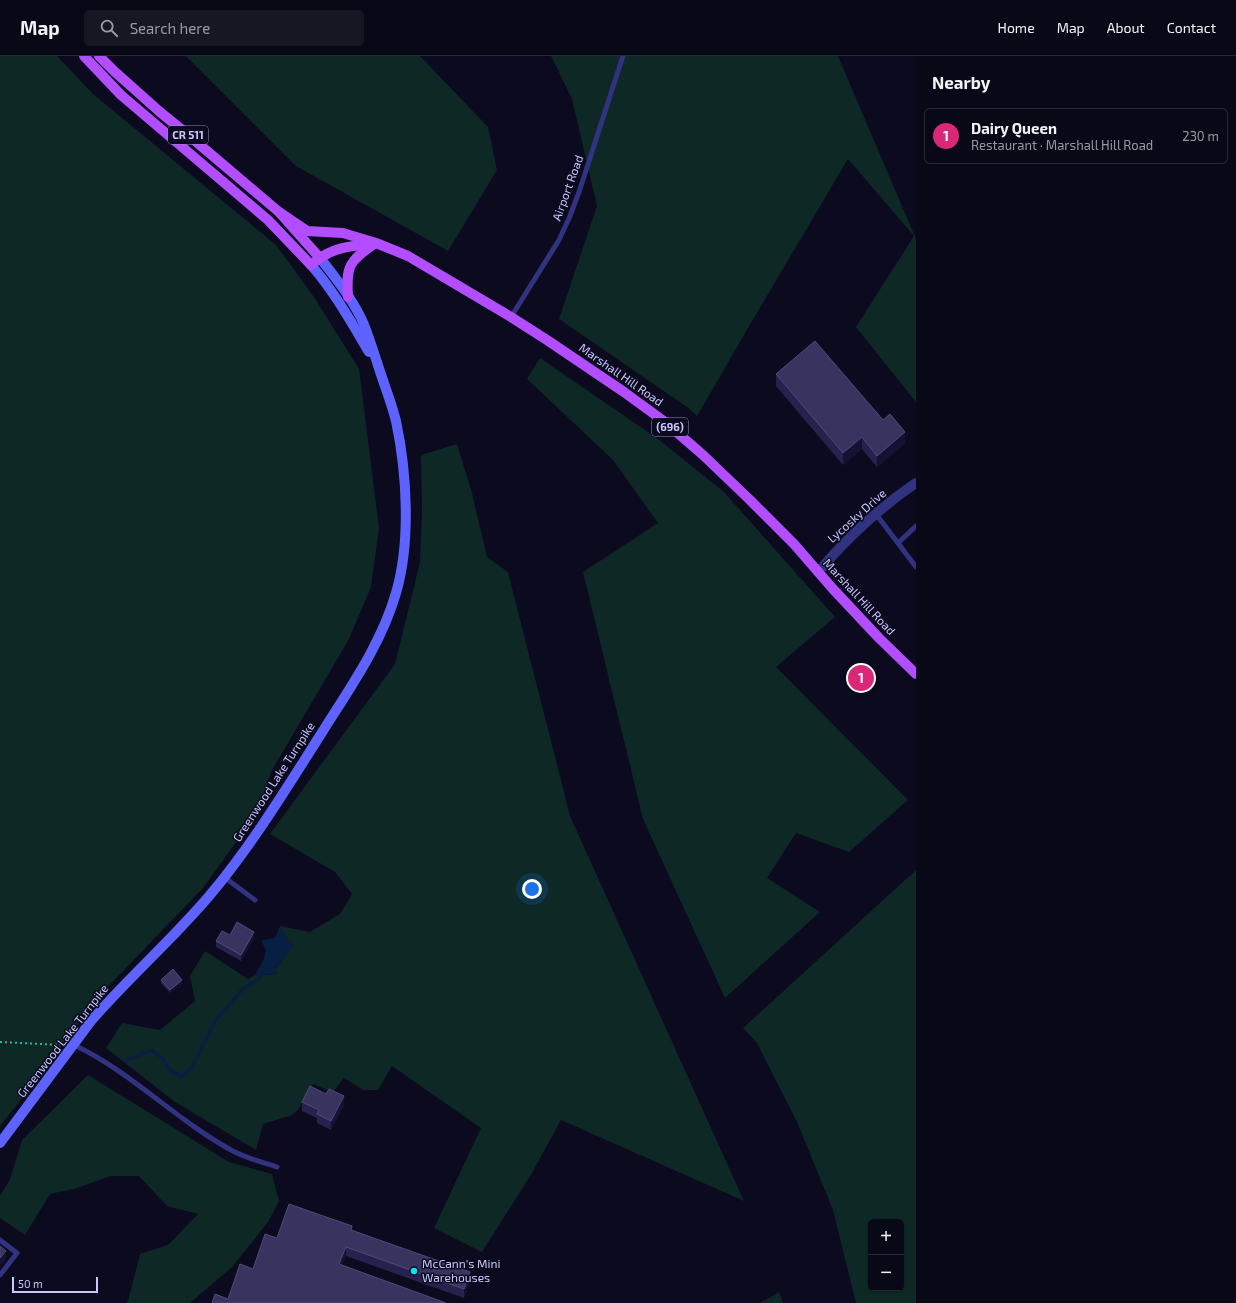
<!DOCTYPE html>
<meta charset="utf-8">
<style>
body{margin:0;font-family:"Exo 2",sans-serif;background:#171623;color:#f1f3f6}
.controls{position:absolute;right:12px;bottom:12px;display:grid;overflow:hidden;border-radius:6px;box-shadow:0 1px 3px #0004}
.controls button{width:36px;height:36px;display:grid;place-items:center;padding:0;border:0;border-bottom:1px solid #292935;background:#090816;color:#f1f3f6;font:20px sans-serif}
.scale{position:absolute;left:12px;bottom:10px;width:86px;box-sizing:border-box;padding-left:4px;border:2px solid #cac7ff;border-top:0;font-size:11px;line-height:14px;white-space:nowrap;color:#cac7ff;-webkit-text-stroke:3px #0c0a1e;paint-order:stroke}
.you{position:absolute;left:532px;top:833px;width:14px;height:14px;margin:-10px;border:3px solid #fff;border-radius:50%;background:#1a73e8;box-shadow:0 0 0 6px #1a73e833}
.badge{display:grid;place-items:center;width:26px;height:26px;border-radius:50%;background:#db2777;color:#fff;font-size:13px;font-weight:700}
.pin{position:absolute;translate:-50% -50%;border:2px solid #fff;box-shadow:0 1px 4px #0006}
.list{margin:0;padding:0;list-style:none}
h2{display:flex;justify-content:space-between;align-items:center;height:52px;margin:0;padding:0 16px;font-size:17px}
h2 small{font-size:13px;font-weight:400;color:#999aa1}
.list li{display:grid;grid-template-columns:26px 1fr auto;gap:12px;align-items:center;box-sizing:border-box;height:56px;margin:0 8px 8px;padding:0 8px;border:1px solid #292935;border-radius:6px}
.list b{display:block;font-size:15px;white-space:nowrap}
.list p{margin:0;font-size:13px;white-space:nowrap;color:#999aa1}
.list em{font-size:13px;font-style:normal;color:#999aa1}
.icon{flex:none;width:22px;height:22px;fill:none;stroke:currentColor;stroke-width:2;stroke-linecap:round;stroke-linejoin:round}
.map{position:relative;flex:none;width:916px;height:1247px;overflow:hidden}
header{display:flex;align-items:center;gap:24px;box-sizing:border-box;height:56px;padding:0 20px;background:#090816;border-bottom:1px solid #292935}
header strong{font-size:19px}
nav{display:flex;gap:22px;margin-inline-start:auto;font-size:14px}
.search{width:280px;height:36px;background:#171623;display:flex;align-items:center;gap:10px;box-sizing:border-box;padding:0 14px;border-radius:6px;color:#999aa1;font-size:15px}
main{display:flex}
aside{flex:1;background:#090816}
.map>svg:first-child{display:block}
</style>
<header>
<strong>Map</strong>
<div class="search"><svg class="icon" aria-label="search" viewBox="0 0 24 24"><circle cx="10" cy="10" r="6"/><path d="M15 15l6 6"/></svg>Search here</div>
<nav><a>Home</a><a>Map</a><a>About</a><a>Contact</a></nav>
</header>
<main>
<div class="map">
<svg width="916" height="1247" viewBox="0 0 916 1247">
<rect width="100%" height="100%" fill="#0c0a1e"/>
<g fill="#0d2825" fill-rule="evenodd">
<polygon points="0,0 57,0 93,38 276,189 314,241 359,313 379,472 371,531 349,583 271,716 267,729 274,734 203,832 99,940 37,1024 0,1070"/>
<polygon points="186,0 420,0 488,71 497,114 448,195 296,110"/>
<polygon points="551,0 838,0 916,183 916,346 856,271 914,180 848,103 748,272 697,360 687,351 559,263 597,150 572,43"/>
<polygon points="540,302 658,383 724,436 835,561 776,611 908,744 849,796 796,777 767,822 820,856 725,942 643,763 583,516 658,467 613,404 527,323"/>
<polygon points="457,388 472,437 487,501 508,516 570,760 744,1145 561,1064 532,1117 482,1196 434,1172 481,1072 392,1010 378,1034 363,1034 344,1022 333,1036 313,1028 298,1054 292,1059 263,1068 256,1094 175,1046 106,992 122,967 160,974 195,945 190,920 205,895 248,923 255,919 260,922 262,919 277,918 275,913 282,905 288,884 280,870 310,876 340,858 352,838 335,816 270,778 395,608 420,506 422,454 421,399"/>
<path d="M 916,814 L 916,1247 L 856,1247 L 833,1154 L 797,1066 L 757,987 L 743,972 ZM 871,1166 L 901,1166 L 901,1232 L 871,1232 Z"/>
<polygon points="88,1019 229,1106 272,1118 279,1145 268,1166 232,1211 190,1247 126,1247 128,1245 140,1198 168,1189 198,1158 167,1150 139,1120 111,1120 74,1133 50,1138 25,1179 0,1162 0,1140 10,1123 22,1084"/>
<polygon points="779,1236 783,1247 760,1247"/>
</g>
<polygon fill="#071f40" points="280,870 288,884 294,888 282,905 275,913 278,918 262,919 260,922 255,919 263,905 266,894 262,887 262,884 275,882"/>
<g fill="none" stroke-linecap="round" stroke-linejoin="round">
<polyline stroke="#071f40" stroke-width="3.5" points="127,1004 152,994 163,1003 170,1014 182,1021 192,1011 215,965 242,934 260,922"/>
<polyline stroke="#24b6a4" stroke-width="2" stroke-dasharray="2 3" stroke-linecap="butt" points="0,986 60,989"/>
<g stroke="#323380" stroke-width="5">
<polyline points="511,261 559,184 570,160 579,136 623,0"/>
<polyline points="876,458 916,511"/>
<polyline points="898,487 916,470"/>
<polyline points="224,821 255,844"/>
<path d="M 74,989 C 130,1015 176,1064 231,1094 C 245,1102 262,1106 277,1111"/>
<polyline points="0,1184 17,1197 0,1219"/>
</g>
<path stroke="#323380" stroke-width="10" d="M 818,516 C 847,482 879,452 916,427"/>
<g stroke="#5e63ff" stroke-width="10">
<path d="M 311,209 C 334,235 351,266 369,296"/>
<path d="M 0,1087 L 91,965 C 129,921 173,883 210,839 C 252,789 286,733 321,678 C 349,633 381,589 396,537 C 411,486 407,417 396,365 C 391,345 383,326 377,306 C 372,292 368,277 362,264 C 351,241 335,221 320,202"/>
</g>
<g stroke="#b24eff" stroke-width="10">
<path d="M 84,0 L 121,39 L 268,164 L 311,209 C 330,192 348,190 372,188"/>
<polyline points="99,0 114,15 160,56 187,78 279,156 320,202"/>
<polyline points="279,156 307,175 343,177 376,187 408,200 511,261 547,284 624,336 665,366 703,399 749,443 794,488 833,533 879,582 916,618"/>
<path d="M 348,241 C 346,209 349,206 374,188"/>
</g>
</g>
<g fill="#27214d">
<polygon points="776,318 883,364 905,387 877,411 862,393 843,409 776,330"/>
<polygon points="230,879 254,882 241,905 216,891 216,885"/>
<polygon points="161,924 182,927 170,937 161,927"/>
<polygon points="302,1046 344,1049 331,1074 317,1067 317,1062 302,1055"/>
<polygon points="352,1174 470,1225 464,1242 346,1200 342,1209 228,1243 253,1213 277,1182"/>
</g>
<g fill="#151132">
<polygon points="905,376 905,387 877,411 877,400"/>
<polygon points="862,381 862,393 843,409 843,397"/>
<polygon points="254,876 254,882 241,905 241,899"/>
<polygon points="182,924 182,927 170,937 170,934"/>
<polygon points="344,1040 344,1049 331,1074 331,1065"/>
<polygon points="346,1191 346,1200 339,1217 339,1208"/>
<polygon points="6,1195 6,1204 0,1210 0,1202"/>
<polygon points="470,1216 470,1225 464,1242 464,1233"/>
</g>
<g fill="#393360" stroke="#504a79">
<polygon points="815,285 883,364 890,358 905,376 877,400 862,381 843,397 776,318"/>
<polygon points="237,866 254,876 241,899 216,885 222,875 230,879"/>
<polygon points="173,913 182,924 170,934 161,924"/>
<polygon points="310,1030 326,1038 329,1033 344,1040 331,1065 317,1058 319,1054 302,1046"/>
<polygon points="289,1148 352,1170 351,1174 470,1216 464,1233 346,1191 339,1208 446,1247 212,1247 215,1238 228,1243 240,1208 253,1213 265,1178 277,1182"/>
<polygon points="0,1190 6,1195 0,1202"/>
</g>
<circle fill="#00e8f2" stroke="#0c0a1e" stroke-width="1.5" cx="414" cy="1215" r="4"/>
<g text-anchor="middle" stroke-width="3" stroke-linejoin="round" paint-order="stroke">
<g fill="#0c0a1e" stroke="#918ebc" stroke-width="1">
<rect x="168" y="70" width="40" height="18" rx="3"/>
<rect x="652" y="362" width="36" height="18" rx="3"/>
</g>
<g font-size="11" font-weight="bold" fill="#cac7ff">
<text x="188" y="83">CR 511</text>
<text x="670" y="375">(696)</text>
</g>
<g font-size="12" fill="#cac7ff" stroke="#0c0a1e">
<text transform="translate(568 132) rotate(-70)" y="4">Airport Road</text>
<text transform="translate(621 319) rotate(35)" y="4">Marshall Hill Road</text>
<text transform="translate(857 460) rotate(-42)" y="4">Lycosky Drive</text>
<text transform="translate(859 541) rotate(47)" y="4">Marshall Hill Road</text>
<text transform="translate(274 726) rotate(-57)" y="4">Greenwood Lake Turnpike</text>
<text transform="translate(63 985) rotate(-52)" y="4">Greenwood Lake Turnpike</text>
</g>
<g font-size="12" fill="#cac7ff" stroke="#0c0a1e" text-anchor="start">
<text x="422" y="1212">McCann's Mini<tspan x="422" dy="14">Warehouses</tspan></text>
</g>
</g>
</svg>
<div class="controls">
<button>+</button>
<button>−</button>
</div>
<div class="scale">50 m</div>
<div class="you"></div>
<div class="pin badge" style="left:861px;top:622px">1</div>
</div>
<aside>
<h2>Nearby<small></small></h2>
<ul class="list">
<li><span class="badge">1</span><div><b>Dairy Queen</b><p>Restaurant · Marshall Hill Road</p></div><em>230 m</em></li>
</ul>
</aside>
</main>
